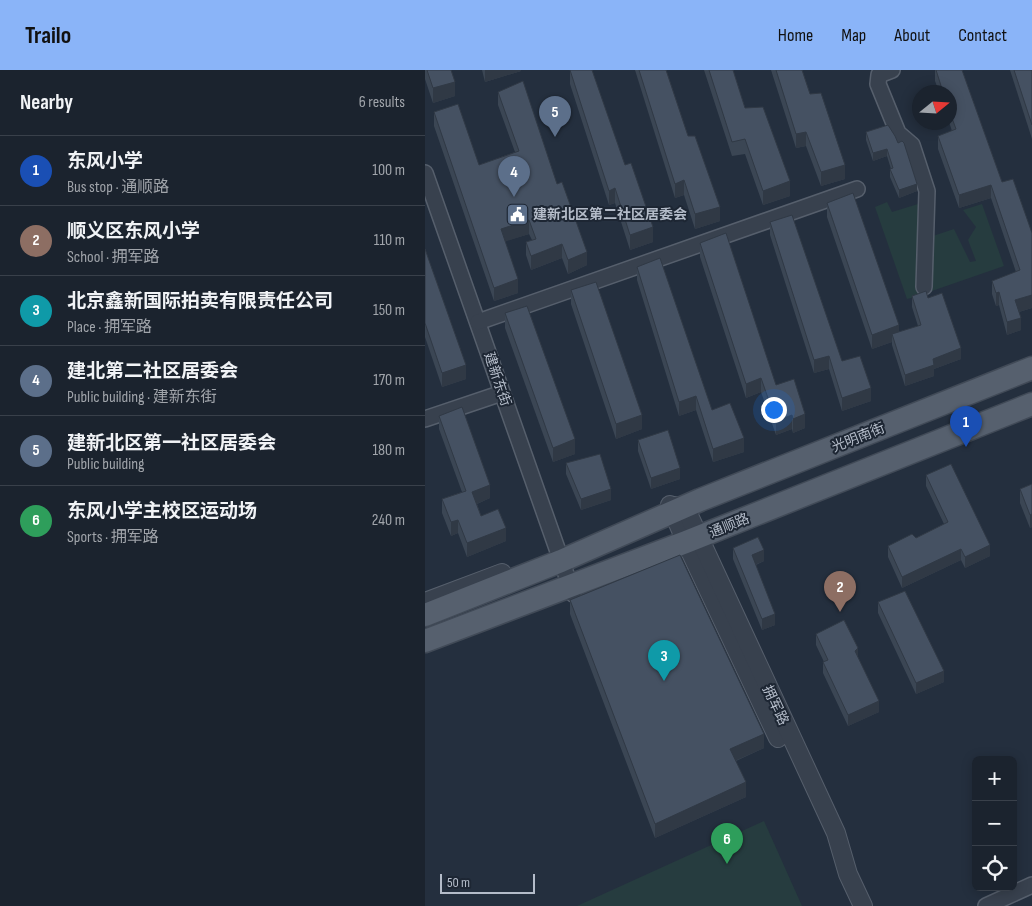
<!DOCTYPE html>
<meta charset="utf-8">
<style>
body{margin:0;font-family:"Sofia Sans Condensed","Noto Sans SC",sans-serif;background:#242b36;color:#f1f3f6}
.controls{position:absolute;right:15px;bottom:15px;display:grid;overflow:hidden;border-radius:8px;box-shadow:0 2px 12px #0003}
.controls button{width:45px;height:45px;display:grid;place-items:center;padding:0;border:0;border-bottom:1px solid #39404a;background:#1b232e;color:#f1f3f6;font:25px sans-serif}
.compass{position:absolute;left:487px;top:15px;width:45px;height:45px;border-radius:50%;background:#1b232e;box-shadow:0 2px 12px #0003;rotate:72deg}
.scale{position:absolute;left:15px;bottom:12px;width:95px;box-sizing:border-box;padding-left:5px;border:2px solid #b4bcc9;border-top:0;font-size:14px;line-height:18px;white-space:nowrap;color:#b4bcc9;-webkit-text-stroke:4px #1d2633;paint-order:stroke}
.you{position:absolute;left:348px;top:339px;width:18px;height:18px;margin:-12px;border:4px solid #fff;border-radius:50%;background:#1a73e8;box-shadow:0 0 0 8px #1a73e833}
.badge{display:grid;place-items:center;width:32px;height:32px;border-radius:50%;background:#8ab4f8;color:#fff;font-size:16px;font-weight:700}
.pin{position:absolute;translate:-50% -41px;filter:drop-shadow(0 1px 2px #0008)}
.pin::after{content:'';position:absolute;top:26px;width:18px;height:15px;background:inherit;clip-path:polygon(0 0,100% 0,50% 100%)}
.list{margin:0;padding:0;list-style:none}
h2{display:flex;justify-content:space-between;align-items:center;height:65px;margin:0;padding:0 20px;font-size:21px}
h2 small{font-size:16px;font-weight:400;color:#a0a4aa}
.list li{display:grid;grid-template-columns:32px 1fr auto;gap:15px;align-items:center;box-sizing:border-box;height:70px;padding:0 20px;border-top:1px solid #39404a}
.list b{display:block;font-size:19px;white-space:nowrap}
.list p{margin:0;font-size:16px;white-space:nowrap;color:#a0a4aa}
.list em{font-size:16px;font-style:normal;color:#a0a4aa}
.icon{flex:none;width:28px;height:28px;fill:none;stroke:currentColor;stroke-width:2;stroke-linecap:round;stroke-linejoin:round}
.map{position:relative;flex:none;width:607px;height:836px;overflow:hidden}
header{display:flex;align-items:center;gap:30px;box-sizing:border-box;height:70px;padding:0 25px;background:#8ab4f8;color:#111}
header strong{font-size:24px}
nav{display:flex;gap:28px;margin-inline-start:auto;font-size:18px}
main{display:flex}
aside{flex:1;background:#1b232e}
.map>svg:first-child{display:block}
</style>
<header>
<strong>Trailo</strong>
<nav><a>Home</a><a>Map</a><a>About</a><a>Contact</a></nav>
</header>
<main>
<aside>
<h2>Nearby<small>6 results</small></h2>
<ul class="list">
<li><span class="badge" style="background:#1a4fb4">1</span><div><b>东风小学</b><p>Bus stop · 通顺路</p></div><em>100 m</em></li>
<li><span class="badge" style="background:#8d6e63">2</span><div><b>顺义区东风小学</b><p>School · 拥军路</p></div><em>110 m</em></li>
<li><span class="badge" style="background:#0f9aa8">3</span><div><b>北京鑫新国际拍卖有限责任公司</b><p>Place · 拥军路</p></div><em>150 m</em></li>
<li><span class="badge" style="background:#5c6f8a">4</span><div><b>建北第二社区居委会</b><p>Public building · 建新东街</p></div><em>170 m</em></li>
<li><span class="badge" style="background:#5c6f8a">5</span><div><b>建新北区第一社区居委会</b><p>Public building</p></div><em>180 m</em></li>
<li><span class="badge" style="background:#2e9e5b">6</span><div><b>东风小学主校区运动场</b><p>Sports · 拥军路</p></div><em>240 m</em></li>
</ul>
</aside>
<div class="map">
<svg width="607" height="836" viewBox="0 0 607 836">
<rect width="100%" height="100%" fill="#242f3e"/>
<g fill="#263c3f">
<polygon points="462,132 467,142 493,134 497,162 494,226 482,229 450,137"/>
<polygon points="557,134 579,196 504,222 508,166 529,159 545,192 551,191 543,170 551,157 538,140"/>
<polygon points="339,751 377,836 152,836"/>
</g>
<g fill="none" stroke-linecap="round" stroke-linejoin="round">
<defs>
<g id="minor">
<polyline points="467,0 454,5 453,14 473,63 487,75 502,121 499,217"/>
<polyline points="0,103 148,524"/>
<polyline points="53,252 432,119"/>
<polyline points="0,349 77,323"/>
<polyline points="561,836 607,815"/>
</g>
<g id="tertiary">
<polyline points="245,435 265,481 353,668"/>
<polyline points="248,436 260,437 411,763 423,804 438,836"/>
<polyline points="0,532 77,503"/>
</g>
<g id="primary">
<polyline points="0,545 136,491 275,430 607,298"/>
<polyline points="0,571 261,472 607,334"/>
</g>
</defs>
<use href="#minor" stroke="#565f6c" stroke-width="18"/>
<use href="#tertiary" stroke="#565f6c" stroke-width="20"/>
<use href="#primary" stroke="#414a57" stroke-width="25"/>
<use href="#minor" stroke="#38414e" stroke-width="15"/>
<use href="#tertiary" stroke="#38414e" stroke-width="18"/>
<use href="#primary" stroke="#56606e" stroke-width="22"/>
</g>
<g fill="#3b4654">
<polygon points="0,0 26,0 30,26 8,33 0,9"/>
<polygon points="57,0 96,0 96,1 60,12"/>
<polygon points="145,0 200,95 228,172 205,180 190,133 184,135 145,14"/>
<polygon points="210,0 241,0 263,66 295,151 270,159 259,125 250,128"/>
<polygon points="279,0 308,0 320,38 365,126 338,135 320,84 307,86"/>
<polygon points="346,0 377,0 385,24 420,109 396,116 381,76 371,78"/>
<polygon points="510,0 537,0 577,112 607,163 607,238 594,242 596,260 582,265 574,235 571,236 567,224 567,211 591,202 566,128 534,138 513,79 513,66 527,61 524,52 524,22 514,22 510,11"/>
<polygon points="585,0 607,0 607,69"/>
<polygon points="73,22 132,114 162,195 143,204 137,188 106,200 101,185 101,172 107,170 104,164 80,171 93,223 69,231 9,56 9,42 54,95 90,82 73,35"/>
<polygon points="463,55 492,121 474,128 465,107 465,99 466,99 462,86 448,91 441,70 441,62"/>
<polygon points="402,133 474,262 493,256 487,237 487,226 503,228 536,289 509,299 509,306 480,316 467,275 467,272 447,279 402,147"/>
<polygon points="345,152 417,291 446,331 417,341 404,299 389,303 345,165"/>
<polygon points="275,173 351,315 380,358 368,363 367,359 351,365 336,322 321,328 275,187"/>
<polygon points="0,179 41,309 17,317 0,267"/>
<polygon points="212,197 287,340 319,382 288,392 271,340 254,346 212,210"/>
<polygon points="146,220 217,359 191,369 146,234"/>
<polygon points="80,243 150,384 128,392 80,258"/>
<polygon points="14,346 65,428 52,434 56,446 81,471 42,487 33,463 26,466 17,443 17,429 37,422 14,359"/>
<polygon points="213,370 255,409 226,419 213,381"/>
<polygon points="141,393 186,430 156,440 141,404"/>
<polygon points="501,405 565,486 540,498 536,490 477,518 463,487 463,476 491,468 519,454 501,416"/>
<polygon points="607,414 607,457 605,458 595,433 595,419"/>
<polygon points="308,478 339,491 331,495 350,555 337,560 308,489"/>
<polygon points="145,530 339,678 311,691 321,727 230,768 145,544"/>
<polygon points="453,532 519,612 491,624 453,543"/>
<polygon points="391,564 433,589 454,642 423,656 398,603 398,592 399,592 391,575"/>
</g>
<g fill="#303945">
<polygon points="60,0 96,0 96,1 60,12"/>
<polygon points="30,12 30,26 8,33 8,18"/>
<polygon points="381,62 381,76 371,78 371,64"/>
<polygon points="462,79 462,86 448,91 448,83"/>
<polygon points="420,95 420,109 396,116 396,102"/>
<polygon points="259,110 259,125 250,128 250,114"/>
<polygon points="365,111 365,126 338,135 338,121"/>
<polygon points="492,114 492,121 474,128 474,120"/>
<polygon points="566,115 566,128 534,138 534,125"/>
<polygon points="190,118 190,133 184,135 184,121"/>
<polygon points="295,137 295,151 270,159 270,144"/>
<polygon points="104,150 104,164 76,173 76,159"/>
<polygon points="228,157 228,172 205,180 205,165"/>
<polygon points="137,174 137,188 106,200 106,186"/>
<polygon points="162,182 162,195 143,204 143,190"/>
<polygon points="93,209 93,223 69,231 69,218"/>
<polygon points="574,222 574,235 571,236 571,223"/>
<polygon points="607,225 607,238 590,243 590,230"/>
<polygon points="596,248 596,260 582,265 582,252"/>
<polygon points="474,255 474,270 467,264 467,272 447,279 447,265"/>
<polygon points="536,278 536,289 509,299 509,306 480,316 480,305 508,289"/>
<polygon points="404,286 404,299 389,303 389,290"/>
<polygon points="41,295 41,309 17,317 17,303"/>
<polygon points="336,308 336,322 321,328 321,314"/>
<polygon points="446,318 446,331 417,341 417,328"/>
<polygon points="271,326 271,340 254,346 254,332"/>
<polygon points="380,344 380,358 368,363 368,349"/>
<polygon points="217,345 217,359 191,369 191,354"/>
<polygon points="367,345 367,359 351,365 351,351"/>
<polygon points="319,368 319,382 288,392 288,379"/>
<polygon points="150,369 150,384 128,392 128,378"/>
<polygon points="255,398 255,409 226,419 226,408"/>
<polygon points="65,415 65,428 47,436 47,422"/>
<polygon points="186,419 186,430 156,440 156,429"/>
<polygon points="607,444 607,457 605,458 605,445"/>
<polygon points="33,450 33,463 26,466 26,452"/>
<polygon points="81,458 81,471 42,487 42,473"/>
<polygon points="565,475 565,486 540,498 540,487"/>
<polygon points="536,479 536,490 477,518 477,507"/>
<polygon points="339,480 339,491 327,496 327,485"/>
<polygon points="350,544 350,555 337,560 337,549"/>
<polygon points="433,578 433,589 430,581"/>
<polygon points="519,601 519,612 491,624 491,613"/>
<polygon points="454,631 454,642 423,656 423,645"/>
<polygon points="339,664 339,678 305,693 305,679"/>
<polygon points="321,712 321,727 230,768 230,754"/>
</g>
<g fill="#455162" stroke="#303945">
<polygon points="2,0 26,0 30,12 8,18"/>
<polygon points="145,0 167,0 200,95 206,93 228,157 205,165 190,118 184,121"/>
<polygon points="214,0 241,0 263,66 270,66 295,137 270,144 259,110 250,114"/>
<polygon points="284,0 308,0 320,38 338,37 365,111 338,121 320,69 307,72"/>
<polygon points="351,0 377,0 385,24 396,23 420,95 396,102 381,62 371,64"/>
<polygon points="511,0 537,0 577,112 588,109 607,163 607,225 590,230 596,248 582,252 574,222 571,223 567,211 595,200 566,115 534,125 513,66 531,59 524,40 524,22 518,22"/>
<polygon points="589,0 607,0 607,55"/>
<polygon points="98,11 132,114 137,112 162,182 143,190 137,174 106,186 101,172 111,169 104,150 76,159 93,209 69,218 9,42 33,34 54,95 94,81 73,22"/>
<polygon points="463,55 470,66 473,73 477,71 479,73 492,114 474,120 465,99 468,98 462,79 448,83 441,62"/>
<polygon points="428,123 474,255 447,265 402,133"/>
<polygon points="367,145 417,291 435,286 446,318 417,328 404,286 389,290 345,152"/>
<polygon points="301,163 351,315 369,309 380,344 368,349 367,345 351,351 336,308 321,314 275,173"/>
<polygon points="0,179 41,295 17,303 0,253"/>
<polygon points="235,188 287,340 305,333 319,368 288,379 271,326 254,332 212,197"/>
<polygon points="171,212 217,345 191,354 146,220"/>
<polygon points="501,221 503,228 517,223 536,278 508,289 509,295 480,305 467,264 496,255 487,226"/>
<polygon points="102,236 150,369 128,378 80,243"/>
<polygon points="37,337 65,415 47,422 56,446 73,439 81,458 42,473 33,450 26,452 17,429 41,421 14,346"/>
<polygon points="243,360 255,398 226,408 213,370"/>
<polygon points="175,384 186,419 156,429 141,393"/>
<polygon points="526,394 565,475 540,487 536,479 477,507 463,476 487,464 491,468 523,452 501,405"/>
<polygon points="607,414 607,444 605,445 595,419"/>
<polygon points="333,467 339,480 327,485 350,544 337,549 308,478"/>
<polygon points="255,485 339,664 305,679 321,712 230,754 145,530"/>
<polygon points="480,521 519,601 491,613 453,532"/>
<polygon points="419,550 433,578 430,581 454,631 423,645 398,592 403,590 391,564"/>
</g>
<defs>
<symbol id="civic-square" viewBox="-11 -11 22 22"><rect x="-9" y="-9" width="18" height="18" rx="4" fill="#5c6f8a" stroke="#1d2633"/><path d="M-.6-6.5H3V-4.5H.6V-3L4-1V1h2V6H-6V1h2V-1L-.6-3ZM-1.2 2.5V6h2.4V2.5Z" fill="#fff"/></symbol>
</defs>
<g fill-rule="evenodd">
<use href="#civic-square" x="80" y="132" width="25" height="25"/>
</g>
<g text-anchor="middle" stroke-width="4" stroke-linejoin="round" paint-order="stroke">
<g font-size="14" font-weight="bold" fill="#b4bcc9" stroke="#1d2633" text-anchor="start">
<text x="108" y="149">建新北区第二社区居委会</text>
</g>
<g font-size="14" fill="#b4bcc9" stroke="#1d2633">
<text transform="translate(73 309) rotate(71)" y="5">建新东街</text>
<text transform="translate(433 367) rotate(-22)" y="5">光明南街</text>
<text transform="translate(304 455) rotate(-22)" y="5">通顺路</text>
<text transform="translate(351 635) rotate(65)" y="5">拥军路</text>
</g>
</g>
</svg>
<div class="controls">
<button>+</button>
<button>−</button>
<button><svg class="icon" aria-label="locate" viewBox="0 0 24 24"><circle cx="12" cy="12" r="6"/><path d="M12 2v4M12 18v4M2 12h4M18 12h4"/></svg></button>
</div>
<svg class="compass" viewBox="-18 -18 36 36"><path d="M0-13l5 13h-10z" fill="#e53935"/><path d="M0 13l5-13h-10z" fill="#a0a4aa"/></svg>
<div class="scale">50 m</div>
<div class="you"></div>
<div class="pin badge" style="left:541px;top:377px;background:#1a4fb4">1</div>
<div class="pin badge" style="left:415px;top:542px;background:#8d6e63">2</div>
<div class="pin badge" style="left:239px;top:611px;background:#0f9aa8">3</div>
<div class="pin badge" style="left:89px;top:127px;background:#5c6f8a">4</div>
<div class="pin badge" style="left:130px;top:67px;background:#5c6f8a">5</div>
<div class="pin badge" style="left:302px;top:794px;background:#2e9e5b">6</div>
</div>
</main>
